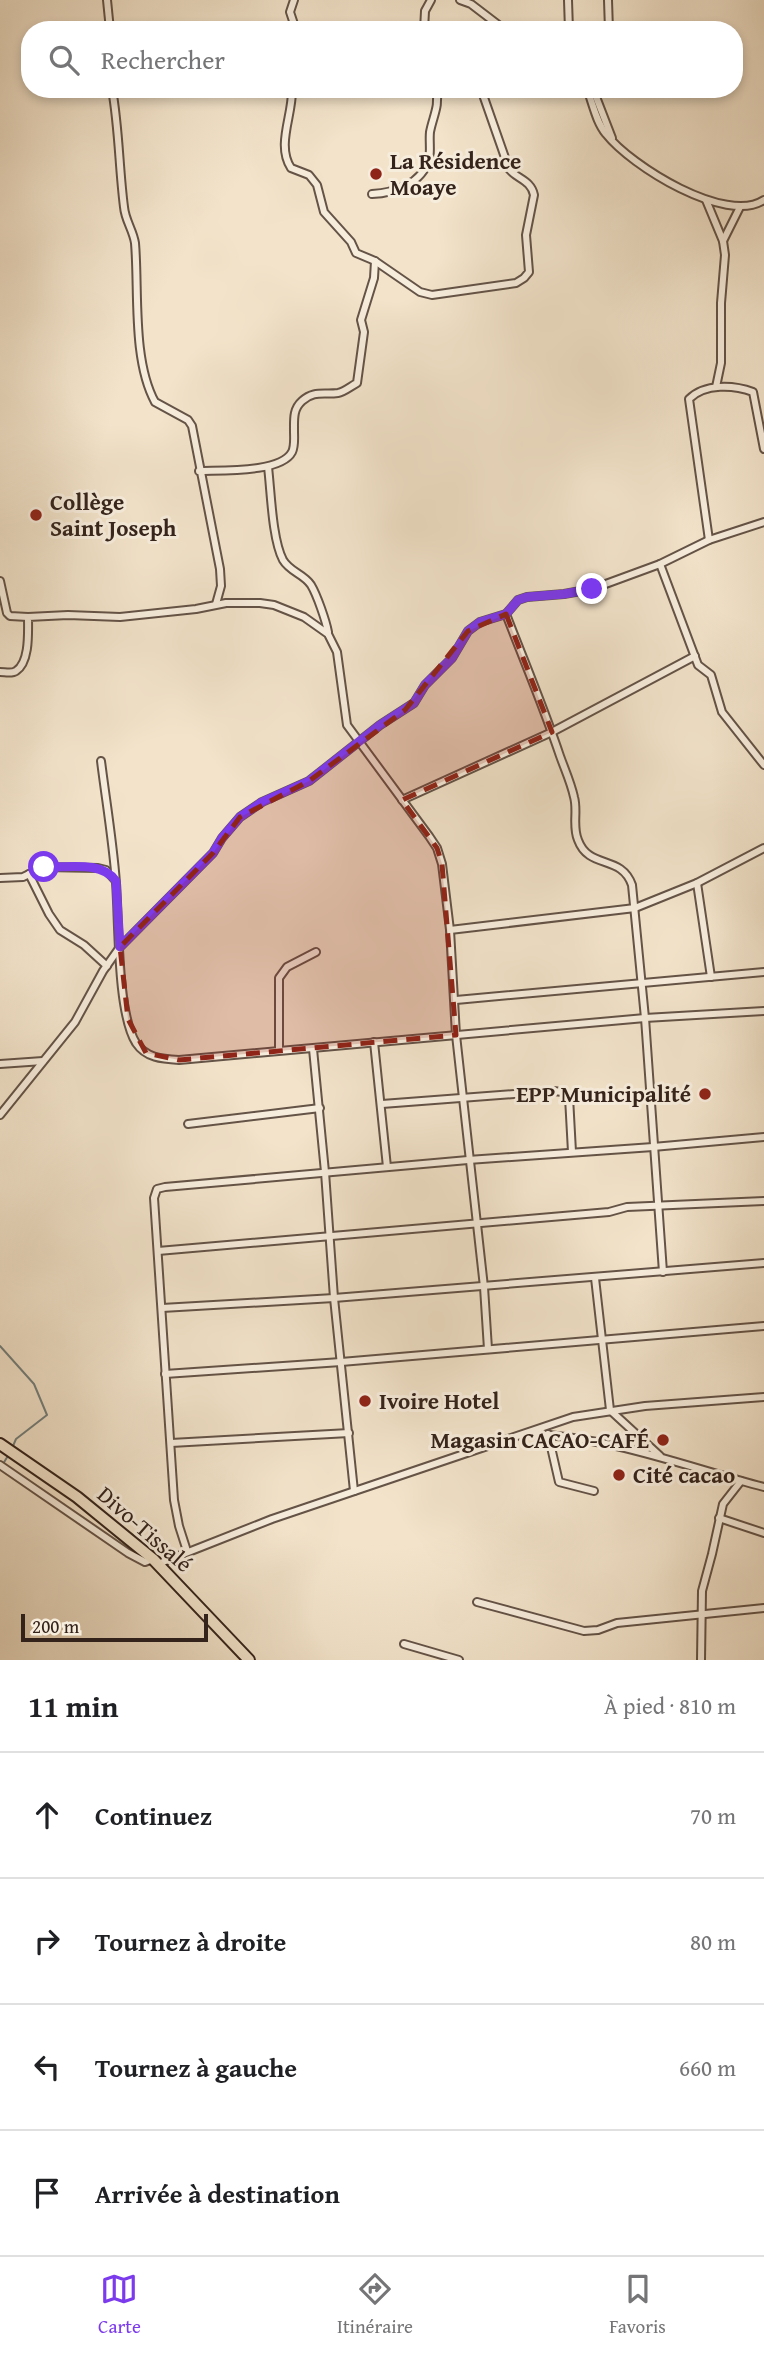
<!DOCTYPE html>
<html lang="fr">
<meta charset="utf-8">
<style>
body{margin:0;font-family:"Gentium Book Plus",serif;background:#f6f6f6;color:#202124}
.scale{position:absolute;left:21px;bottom:18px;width:187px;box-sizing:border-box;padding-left:7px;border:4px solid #34231b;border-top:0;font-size:19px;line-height:24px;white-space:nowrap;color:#34231b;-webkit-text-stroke:5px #f7eddd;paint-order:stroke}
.stop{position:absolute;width:21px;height:21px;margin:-16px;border:5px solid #7c3aed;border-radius:50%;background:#fff}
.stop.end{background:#7c3aed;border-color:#fff;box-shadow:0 2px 7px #0008}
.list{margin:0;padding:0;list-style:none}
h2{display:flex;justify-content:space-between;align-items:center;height:91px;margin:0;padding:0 28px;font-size:30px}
h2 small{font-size:23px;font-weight:400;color:#757577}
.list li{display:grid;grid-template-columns:46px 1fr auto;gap:21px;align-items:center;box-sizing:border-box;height:126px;padding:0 28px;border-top:2px solid #e0e0e0}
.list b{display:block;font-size:26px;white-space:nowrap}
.list em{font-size:23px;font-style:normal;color:#757577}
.icon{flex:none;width:38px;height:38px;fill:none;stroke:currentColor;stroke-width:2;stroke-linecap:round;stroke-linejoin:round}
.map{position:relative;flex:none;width:764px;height:1660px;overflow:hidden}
.search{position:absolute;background:#fff;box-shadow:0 4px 10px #0003;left:21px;right:21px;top:21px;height:77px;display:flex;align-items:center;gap:18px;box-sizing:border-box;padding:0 24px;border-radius:28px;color:#757577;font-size:26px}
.sheet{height:595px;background:#fff}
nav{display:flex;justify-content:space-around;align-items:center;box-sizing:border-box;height:98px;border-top:2px solid #e0e0e0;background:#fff;font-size:19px;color:#757577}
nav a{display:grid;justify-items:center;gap:4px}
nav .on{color:#7c3aed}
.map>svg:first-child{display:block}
</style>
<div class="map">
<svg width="764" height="1660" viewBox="0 0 764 1660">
<rect width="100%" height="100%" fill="#f2e3ca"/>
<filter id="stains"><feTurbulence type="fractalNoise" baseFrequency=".00286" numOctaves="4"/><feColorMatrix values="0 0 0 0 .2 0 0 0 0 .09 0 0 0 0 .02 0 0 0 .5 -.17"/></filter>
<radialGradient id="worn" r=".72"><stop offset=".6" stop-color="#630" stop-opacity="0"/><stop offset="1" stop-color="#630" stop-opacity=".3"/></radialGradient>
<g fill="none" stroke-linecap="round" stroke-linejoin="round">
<g stroke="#737f7c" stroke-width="2">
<polyline points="0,1346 34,1384 47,1415 16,1439 13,1446"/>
<polyline points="3,1464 9,1454"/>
</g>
<defs>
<g id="minor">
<polyline points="107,0 110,30"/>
<polyline points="294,0 290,12 296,30"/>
<polyline points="460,0 471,4 505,30"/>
<polyline points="568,0 569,30"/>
<polyline points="608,0 609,30"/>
<polyline points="424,30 425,11 431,0"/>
<path d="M 112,89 C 119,128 119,168 124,207 C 125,220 133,230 135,243 C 139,290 132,360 155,402 L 188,420 L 192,426 L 220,569 L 221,586 L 216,604"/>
<path d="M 292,89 C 293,115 276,145 291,168 L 309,175 L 317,185 L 324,212 L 351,242 L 356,253 L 375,261 L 420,292 L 432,295 L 516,283 L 524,278 L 529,272 L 526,235 L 534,195 C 531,180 517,179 509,169 L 481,89"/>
<path d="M 587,89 C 593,104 596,122 606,134 C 631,166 726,225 764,200"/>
<polyline points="593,89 612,138"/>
<path d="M 372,194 C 394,193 422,184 429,159 C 431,151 429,141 430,132 C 433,116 440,106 436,89"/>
<polyline points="706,200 723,241 725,255 721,303 721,363 716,387"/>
<polyline points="723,241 740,207"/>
<path d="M 268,467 C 271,491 272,539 283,560 C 290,572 304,574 311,585 C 317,595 326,621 328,632"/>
<path d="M 199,471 C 221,470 281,473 292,452 C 295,446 294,438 294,431 C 294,419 293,409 302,401 C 314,390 324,395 338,393 C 344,392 351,386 357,383 L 364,332 L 361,320 L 374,278 L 375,261"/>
<path d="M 709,540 L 689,399 C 705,383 734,385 753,392 L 764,449"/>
<polyline points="660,564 698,665 711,675 722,712 764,765"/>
<polyline points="0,581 7,613 10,616 28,617"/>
<path d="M 506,614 C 524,661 544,708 560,756 C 565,770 571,783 574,797 C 578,811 572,826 578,840 C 589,870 621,854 632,885 L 645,1018 L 663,1272"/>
<path d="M 0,672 C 5,672 12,674 16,671 C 30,662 28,632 28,617 L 68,615 L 120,617 L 196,609 L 226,603 L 260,603 L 274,605 L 304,617 L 328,634 L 337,652 L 347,725 L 429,836 L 437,848 L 442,864 L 450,930 L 456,1035 L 484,1287 L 488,1349"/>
<path d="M 101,761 C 106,801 113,842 116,883 C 119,922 117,1013 136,1043 C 146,1058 162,1059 179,1060 L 645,1018 L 764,1011"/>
<polyline points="402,800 552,732 695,656"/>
<polyline points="29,874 49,914 60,930 84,945 107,966"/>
<polyline points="0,878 23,877 44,867 98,868 106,870 115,880"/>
<polyline points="697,883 711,977"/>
<polyline points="450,930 635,908 697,883 764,848"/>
<polyline points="456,1000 764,972"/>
<polyline points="374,1042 387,1167"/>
<polyline points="313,1049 325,1172 334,1298 354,1491"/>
<polyline points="279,1050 279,978 287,967 316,952"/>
<polyline points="0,1064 43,1061"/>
<polyline points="382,1104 553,1091 563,1092 569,1097 572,1152"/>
<polyline points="0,1115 75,1022 103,971 120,947 213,853 222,838 240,817 262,802 309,781 380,725 414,703 425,685 452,658 468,631 480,622 506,614 518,600 527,597 564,594 592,589 660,564 709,540 764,522"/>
<polyline points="188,1124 320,1108"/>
<polyline points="158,1251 609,1212 627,1207 764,1201"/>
<polyline points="595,1278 610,1410 660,1456"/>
<polyline points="162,1308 334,1298 764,1263"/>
<polyline points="165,1374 341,1362 764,1326"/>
<path d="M 531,1434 C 611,1437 687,1467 764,1487"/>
<polyline points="548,1434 559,1482 594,1491"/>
<polyline points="171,1443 349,1433"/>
<polyline points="0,1465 128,1553 145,1562 153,1559"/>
<polyline points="719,1518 764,1533"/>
<polyline points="187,1551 179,1526 174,1500 154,1198 157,1189 165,1187 468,1160 653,1147 764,1137"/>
<polyline points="158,1564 272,1519 573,1417 645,1406 764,1397"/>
<polyline points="477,1602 584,1631 598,1630 617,1623 764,1608"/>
<polyline points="404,1644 459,1660"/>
<polyline points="701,1660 702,1591 712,1554 723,1504 741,1481"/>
</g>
<polyline id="primary" points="0,1444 77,1497 153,1559 249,1660"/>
</defs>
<use href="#minor" stroke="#645347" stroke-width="10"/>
<use href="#primary" stroke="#34231b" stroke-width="14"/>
<use href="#minor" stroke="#f7eddd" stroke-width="6"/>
<use href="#primary" stroke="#f2e3ca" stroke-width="10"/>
</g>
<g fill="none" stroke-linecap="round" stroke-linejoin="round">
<path stroke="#7c3aed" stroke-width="9" d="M 44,867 C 68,868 101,860 116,881 L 120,947 L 213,853 L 222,838 L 240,817 L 262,802 L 309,781 L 380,725 L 414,703 L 425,685 L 452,658 L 468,631 L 480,622 L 506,614 L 518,600 L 527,597 L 564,594 L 592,589"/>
</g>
<path fill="#8f2418" fill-opacity="0.2" stroke="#8f2418" stroke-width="5" stroke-dasharray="14 9" stroke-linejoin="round" d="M 506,614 L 552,732 L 402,800 L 437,848 L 442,864 L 456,1035 L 179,1060 L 146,1053 L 128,1019 L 120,947 L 213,853 L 240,817 L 309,781 L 405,710 L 468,631 Z"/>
<g fill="#8f2418" stroke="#f7eddd" stroke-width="2.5">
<circle cx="376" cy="174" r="7"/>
<circle cx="36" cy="515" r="7"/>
<circle cx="705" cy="1094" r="7"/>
<circle cx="365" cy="1401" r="7"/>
<circle cx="663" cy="1440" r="7"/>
<circle cx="619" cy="1475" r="7"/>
</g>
<g text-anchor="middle" stroke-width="6" stroke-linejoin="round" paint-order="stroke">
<g font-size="23" font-weight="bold" fill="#34231b" stroke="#f7eddd" text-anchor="start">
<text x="390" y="169">La Résidence<tspan x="390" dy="26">Moaye</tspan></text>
<text x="50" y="510">Collège<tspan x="50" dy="26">Saint Joseph</tspan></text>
<text x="691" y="1102" text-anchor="end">EPP Municipalité</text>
<text x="379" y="1409">Ivoire Hotel</text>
<text x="649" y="1448" text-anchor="end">Magasin CACAO-CAFÉ</text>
<text x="633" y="1483">Cité cacao</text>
</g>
<g font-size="23" fill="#34231b" stroke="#f7eddd">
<text transform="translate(145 1529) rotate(41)" y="8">Divo-Tissalé</text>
</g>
</g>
<rect width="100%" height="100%" filter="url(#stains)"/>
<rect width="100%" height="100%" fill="url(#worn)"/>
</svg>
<div class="scale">200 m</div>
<div class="stop" style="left:44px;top:867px"></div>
<div class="stop end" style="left:592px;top:589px"></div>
<div class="search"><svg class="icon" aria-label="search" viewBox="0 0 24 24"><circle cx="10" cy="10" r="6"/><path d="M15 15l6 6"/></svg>Rechercher</div>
</div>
<section class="sheet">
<h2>11 min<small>À pied · 810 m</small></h2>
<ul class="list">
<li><svg class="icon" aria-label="ahead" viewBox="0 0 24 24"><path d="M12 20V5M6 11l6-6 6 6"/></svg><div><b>Continuez</b></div><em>70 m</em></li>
<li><svg class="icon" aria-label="right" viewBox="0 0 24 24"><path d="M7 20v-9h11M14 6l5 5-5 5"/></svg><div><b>Tournez à droite</b></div><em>80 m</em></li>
<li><svg class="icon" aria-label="left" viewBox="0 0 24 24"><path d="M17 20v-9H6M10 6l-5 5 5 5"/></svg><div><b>Tournez à gauche</b></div><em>660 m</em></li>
<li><svg class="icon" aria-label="arrive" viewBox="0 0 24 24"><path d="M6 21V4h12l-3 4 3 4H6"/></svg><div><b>Arrivée à destination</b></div></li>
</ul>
</section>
<nav>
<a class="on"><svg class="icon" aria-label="map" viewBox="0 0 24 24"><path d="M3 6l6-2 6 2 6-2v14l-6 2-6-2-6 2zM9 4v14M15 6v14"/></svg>Carte</a>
<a><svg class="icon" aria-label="directions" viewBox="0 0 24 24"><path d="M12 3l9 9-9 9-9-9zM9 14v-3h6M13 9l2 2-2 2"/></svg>Itinéraire</a>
<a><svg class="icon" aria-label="saved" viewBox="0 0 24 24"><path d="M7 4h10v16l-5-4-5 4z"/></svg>Favoris</a>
</nav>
